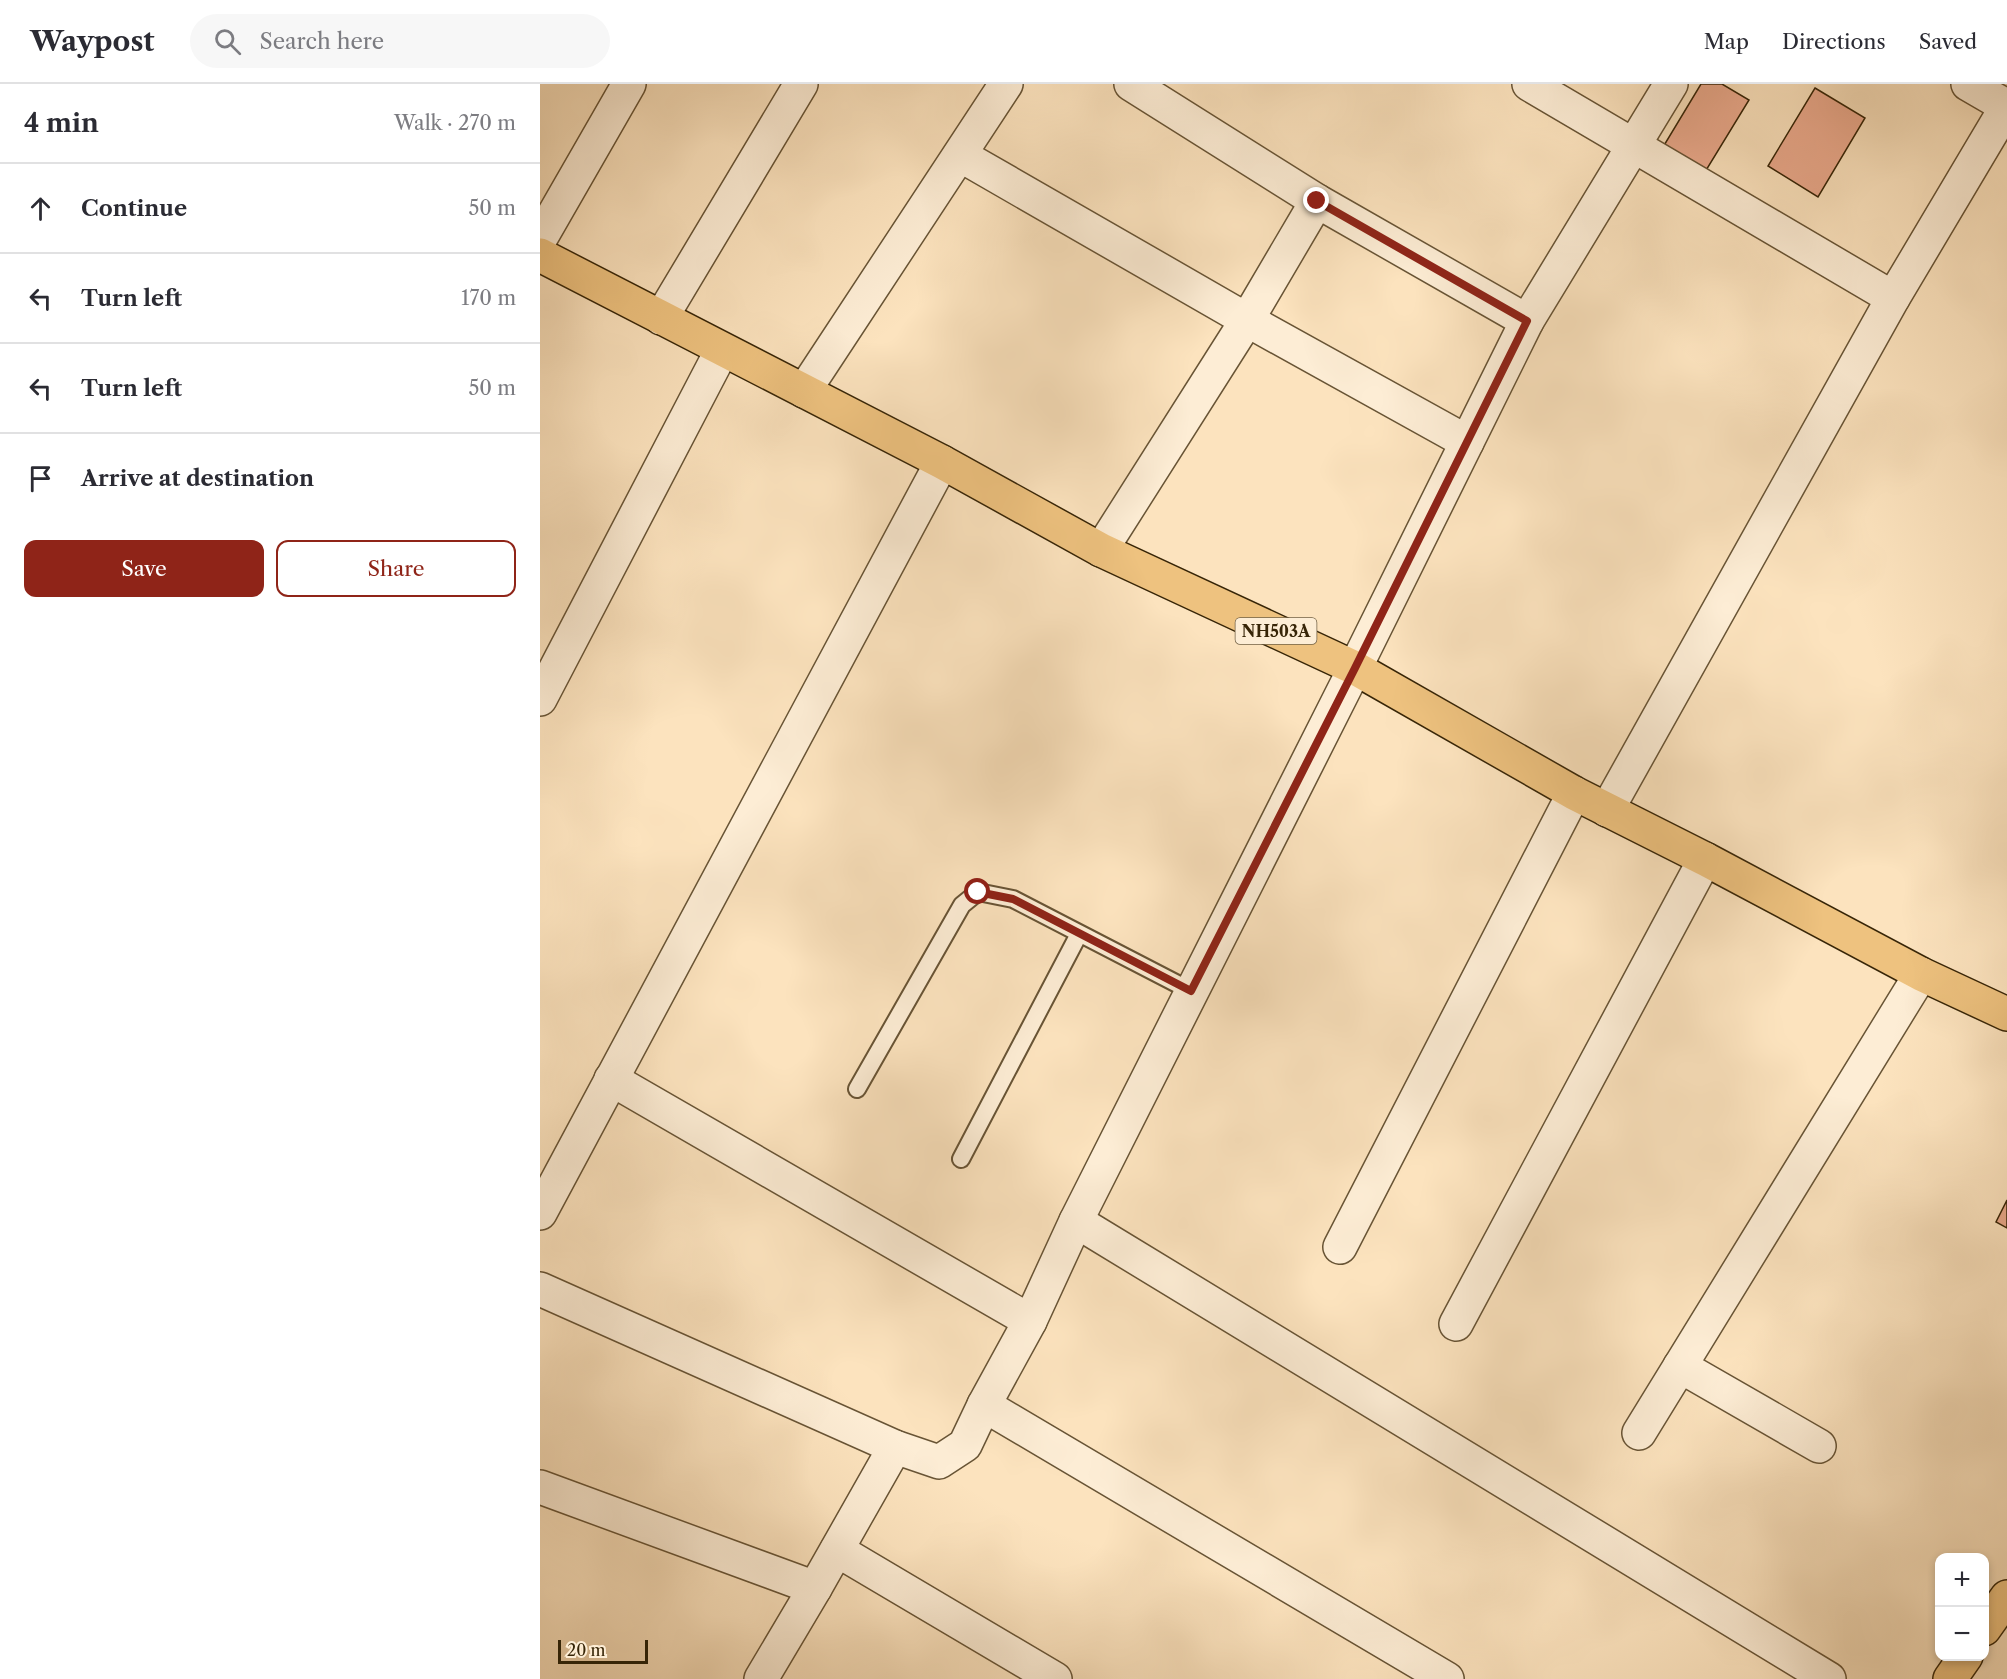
<!DOCTYPE html>
<meta charset="utf-8">
<style>
body{margin:0;font-family:"Libre Caslon Text",serif;background:#f7f7f7;color:#2b2b33}
.controls{position:absolute;right:18px;bottom:18px;display:grid;overflow:hidden;border-radius:12px;box-shadow:0 3px 9px #0003}
.controls button{width:54px;height:54px;display:grid;place-items:center;padding:0;border:0;border-bottom:2px solid #e1e1e2;background:#fff;color:#2b2b33;font:30px sans-serif}
.scale{position:absolute;left:18px;bottom:15px;width:90px;box-sizing:border-box;padding-left:6px;border:3px solid #372507;border-top:0;font-size:16px;line-height:21px;white-space:nowrap;color:#372507;-webkit-text-stroke:4px #fdedd5;paint-order:stroke}
.stop{position:absolute;width:18px;height:18px;margin:-14px;border:4px solid #8f2418;border-radius:50%;background:#fff}
.stop.end{background:#8f2418;border-color:#fff;box-shadow:0 2px 6px #0008}
.list{margin:0;padding:0;list-style:none}
h2{display:flex;justify-content:space-between;align-items:center;height:78px;margin:0;padding:0 24px;font-size:26px}
h2 small{font-size:20px;font-weight:400;color:#7c7c81}
.list li{display:grid;grid-template-columns:39px 1fr auto;gap:18px;align-items:center;box-sizing:border-box;height:90px;padding:0 24px;border-top:2px solid #e1e1e2}
.list b{display:block;font-size:22px;white-space:nowrap}
.list em{font-size:20px;font-style:normal;color:#7c7c81}
.actions{display:flex;gap:12px;padding:18px 24px}
.actions a{flex:1;padding:14px 0;border:2px solid #8f2418;border-radius:12px;text-align:center;font-size:21px;color:#8f2418}
.actions .main{background:#8f2418;color:#fff}
.icon{flex:none;width:33px;height:33px;fill:none;stroke:currentColor;stroke-width:2;stroke-linecap:round;stroke-linejoin:round}
.map{position:relative;flex:none;width:1467px;height:1595px;overflow:hidden}
header{display:flex;align-items:center;gap:36px;box-sizing:border-box;height:84px;padding:0 30px;background:#fff;border-bottom:2px solid #e1e1e2}
header strong{font-size:28px}
nav{display:flex;gap:33px;margin-inline-start:auto;font-size:21px}
.search{width:420px;height:54px;background:#f7f7f7;display:flex;align-items:center;gap:15px;box-sizing:border-box;padding:0 21px;border-radius:33px;color:#7c7c81;font-size:22px}
main{display:flex}
aside{flex:1;background:#fff}
.map>svg:first-child{display:block}
</style>
<header>
<strong>Waypost</strong>
<div class="search"><svg class="icon" aria-label="search" viewBox="0 0 24 24"><circle cx="10" cy="10" r="6"/><path d="M15 15l6 6"/></svg>Search here</div>
<nav><a>Map</a><a>Directions</a><a>Saved</a></nav>
</header>
<main>
<aside>
<h2>4 min<small>Walk · 270 m</small></h2>
<ul class="list">
<li><svg class="icon" aria-label="ahead" viewBox="0 0 24 24"><path d="M12 20V5M6 11l6-6 6 6"/></svg><div><b>Continue</b></div><em>50 m</em></li>
<li><svg class="icon" aria-label="left" viewBox="0 0 24 24"><path d="M17 20v-9H6M10 6l-5 5 5 5"/></svg><div><b>Turn left</b></div><em>170 m</em></li>
<li><svg class="icon" aria-label="left" viewBox="0 0 24 24"><path d="M17 20v-9H6M10 6l-5 5 5 5"/></svg><div><b>Turn left</b></div><em>50 m</em></li>
<li><svg class="icon" aria-label="arrive" viewBox="0 0 24 24"><path d="M6 21V4h12l-3 4 3 4H6"/></svg><div><b>Arrive at destination</b></div></li>
</ul>
<div class="actions"><a class="main">Save</a><a>Share</a></div>
</aside>
<div class="map">
<svg width="1467" height="1595" viewBox="0 0 1467 1595">
<rect width="100%" height="100%" fill="#fce3be"/>
<filter id="stains"><feTurbulence type="fractalNoise" baseFrequency=".00333" numOctaves="4"/><feColorMatrix values="0 0 0 0 .2 0 0 0 0 .09 0 0 0 0 .02 0 0 0 .5 -.17"/></filter>
<radialGradient id="worn" r=".72"><stop offset=".6" stop-color="#630" stop-opacity="0"/><stop offset="1" stop-color="#630" stop-opacity=".3"/></radialGradient>
<g fill="#ebaa8d" stroke="#372507" stroke-width="1.5">
<polygon points="1161,0 1182,0 1209,16 1165,88 1123,63"/>
<polygon points="1275,4 1325,34 1278,113 1228,82"/>
<polygon points="1467,1116 1467,1144 1456,1138"/>
</g>
<g fill="none" stroke-linecap="round" stroke-linejoin="round">
<defs>
<g id="lane">
<polyline points="317,1005 422,821 438,808 473,815 651,907"/>
<polyline points="421,1075 539,850"/>
</g>
<g id="street">
<polyline points="591,0 777,117 987,237"/>
<polyline points="989,0 1353,214"/>
<polyline points="420,71 707,236 927,358"/>
<polyline points="0,155 89,0"/>
<polyline points="121,234 261,0"/>
<polyline points="264,307 466,0"/>
<polyline points="561,466 707,236 777,117"/>
<polyline points="0,615 182,266"/>
<polyline points="1067,726 1353,214 1463,29 1459,18 1428,0"/>
<polyline points="71,995 490,1237"/>
<polyline points="0,1129 402,378"/>
<polyline points="536,1137 1289,1595"/>
<polyline points="800,1163 1034,709"/>
<polyline points="0,1205 355,1363 399,1378 425,1361 444,1321 490,1237 536,1137 815,584 987,237 1131,0"/>
<polyline points="916,1240 1165,775"/>
<polyline points="1140,1282 1279,1362"/>
<polyline points="444,1321 907,1595"/>
<polyline points="1099,1349 1381,890"/>
<polyline points="0,1403 275,1504"/>
<polyline points="297,1466 515,1595"/>
<polyline points="221,1595 275,1504 355,1363"/>
</g>
<g id="highway">
<polyline points="0,171 402,378 561,466 815,584 1034,709 1165,775 1381,890 1467,930"/>
<polyline points="1444,1545 1467,1513"/>
<polyline points="1410,1595 1426,1572"/>
</g>
</defs>
<use href="#lane" stroke="#685435" stroke-width="20"/>
<use href="#street" stroke="#685435" stroke-width="36"/>
<use href="#highway" stroke="#372507" stroke-width="36"/>
<use href="#lane" stroke="#fdedd5" stroke-width="16"/>
<use href="#street" stroke="#fdedd5" stroke-width="33"/>
<use href="#highway" stroke="#eec27f" stroke-width="33"/>
</g>
<g fill="none" stroke-linecap="round" stroke-linejoin="round">
<polyline stroke="#8f2418" stroke-width="8" points="438,808 473,815 651,907 815,584 987,237 777,117"/>
</g>
<g text-anchor="middle" stroke-width="4.5" stroke-linejoin="round" paint-order="stroke">
<rect fill="#fdedd5" stroke="#726145" stroke-width="1.5" x="695.5" y="534" width="81" height="26" rx="4.5"/>
<g font-size="16" font-weight="bold" fill="#372507">
<text x="736" y="553">NH503A</text>
</g>
</g>
<rect width="100%" height="100%" filter="url(#stains)"/>
<rect width="100%" height="100%" fill="url(#worn)"/>
</svg>
<div class="controls">
<button>+</button>
<button>−</button>
</div>
<div class="scale">20 m</div>
<div class="stop" style="left:438px;top:808px"></div>
<div class="stop end" style="left:777px;top:117px"></div>
</div>
</main>
